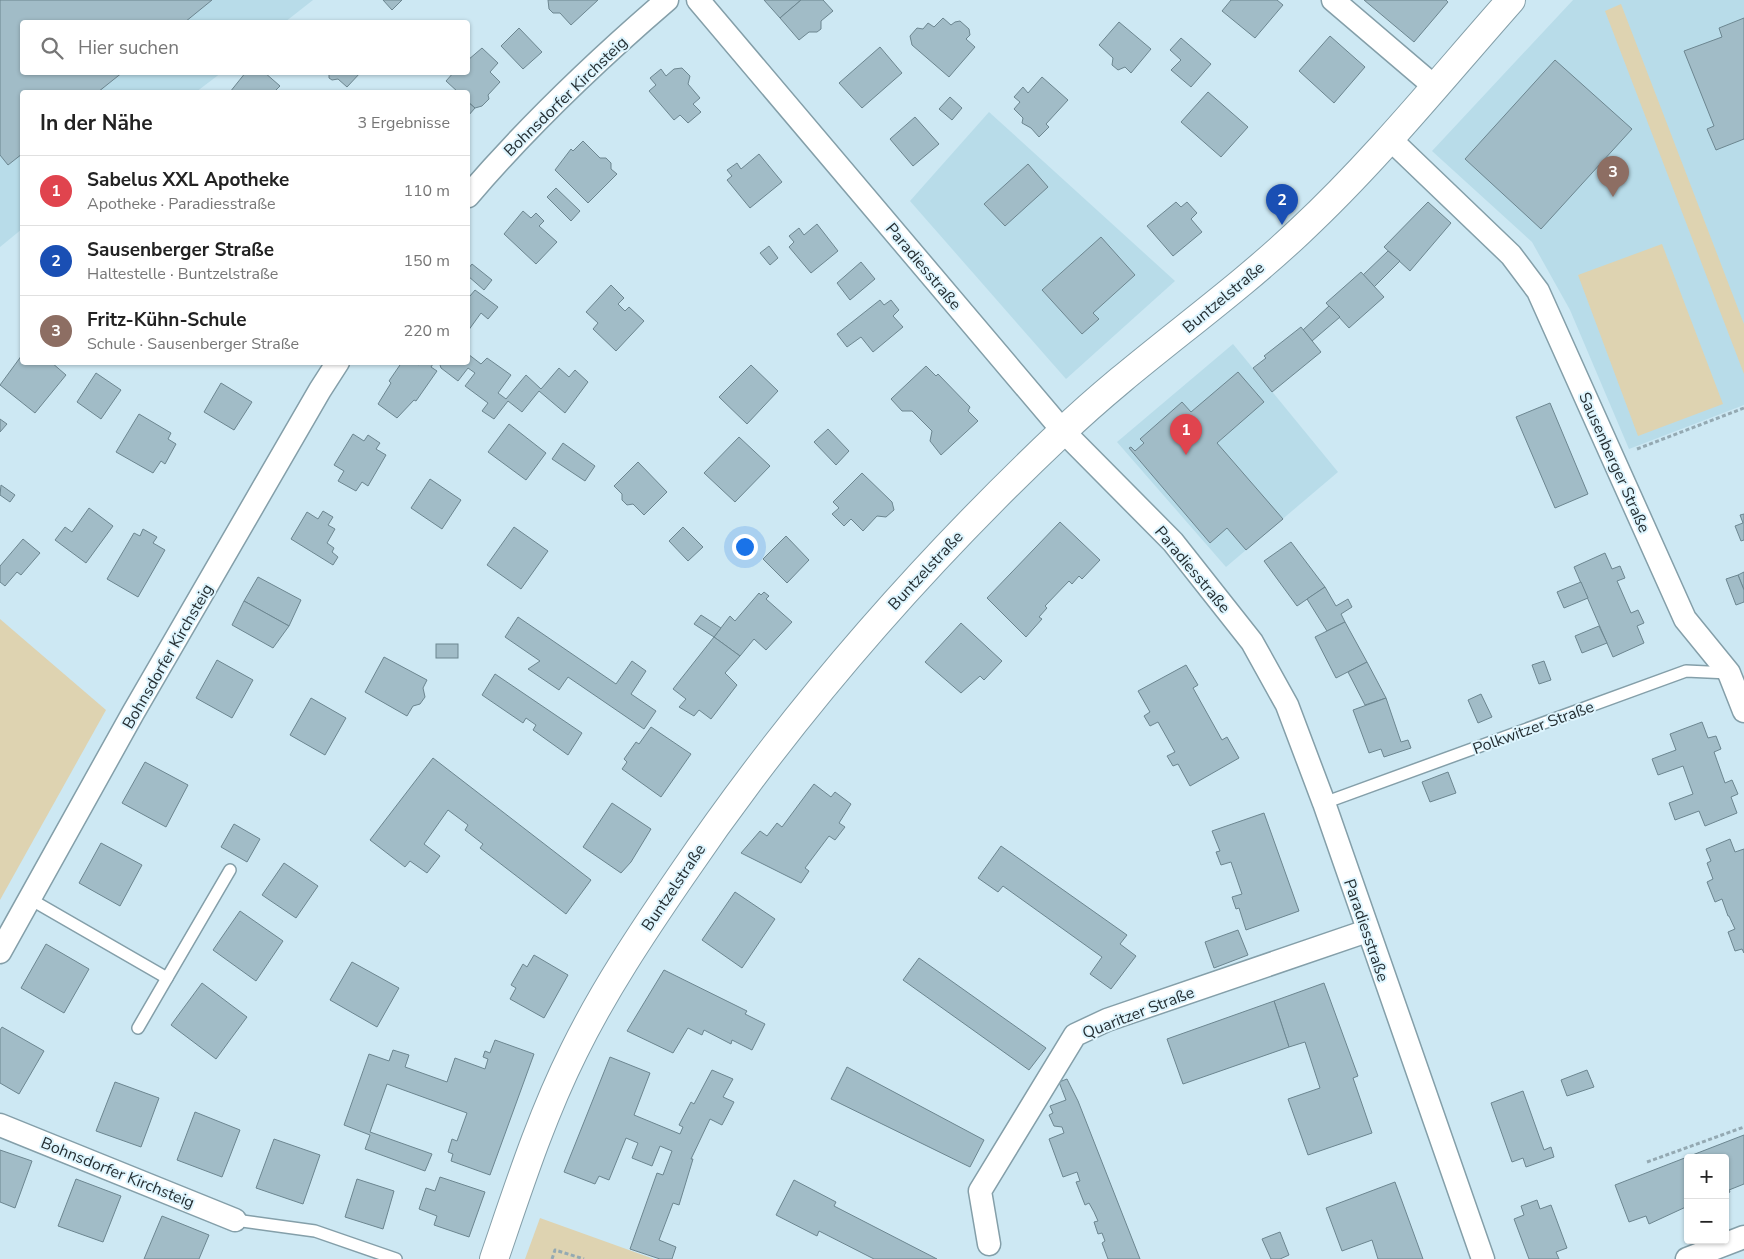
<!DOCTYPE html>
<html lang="de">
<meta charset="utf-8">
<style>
body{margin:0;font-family:"Nunito Sans",sans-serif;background:#f6f6f6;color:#222}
.controls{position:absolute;right:15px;bottom:15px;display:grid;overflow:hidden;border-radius:5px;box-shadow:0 1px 4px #0004}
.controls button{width:45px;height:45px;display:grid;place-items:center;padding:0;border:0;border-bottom:1px solid #e0e0e0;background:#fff;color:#222;font:25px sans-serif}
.you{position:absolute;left:744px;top:546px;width:18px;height:18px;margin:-12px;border:4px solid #fff;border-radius:50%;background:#1a73e8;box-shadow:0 0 0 8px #1a73e833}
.badge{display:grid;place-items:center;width:32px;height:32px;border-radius:50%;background:#d93025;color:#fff;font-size:16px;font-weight:700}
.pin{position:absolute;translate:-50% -41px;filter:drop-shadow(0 1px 2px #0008)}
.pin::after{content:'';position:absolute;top:26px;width:18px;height:15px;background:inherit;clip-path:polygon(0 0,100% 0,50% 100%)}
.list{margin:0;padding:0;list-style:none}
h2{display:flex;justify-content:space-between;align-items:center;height:65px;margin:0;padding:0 20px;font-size:21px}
h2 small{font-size:16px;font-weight:400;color:#767676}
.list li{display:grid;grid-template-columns:32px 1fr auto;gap:15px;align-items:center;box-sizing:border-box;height:70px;padding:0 20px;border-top:1px solid #e0e0e0}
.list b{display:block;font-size:19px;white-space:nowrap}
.list p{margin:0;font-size:16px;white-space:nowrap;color:#767676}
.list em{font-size:16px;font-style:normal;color:#767676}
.icon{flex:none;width:28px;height:28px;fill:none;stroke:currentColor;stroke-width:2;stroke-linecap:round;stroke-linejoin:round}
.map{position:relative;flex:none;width:1744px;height:1259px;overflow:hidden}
.search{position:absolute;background:#fff;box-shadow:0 1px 4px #0004;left:20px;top:20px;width:450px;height:55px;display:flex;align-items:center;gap:12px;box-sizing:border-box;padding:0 18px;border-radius:5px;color:#767676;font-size:19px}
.panel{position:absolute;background:#fff;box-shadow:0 1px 4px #0004;left:20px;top:90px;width:450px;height:275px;border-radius:5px}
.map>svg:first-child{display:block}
</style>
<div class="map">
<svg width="1744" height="1259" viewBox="0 0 1744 1259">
<rect width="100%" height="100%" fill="#cde8f3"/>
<g fill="#b8dce9">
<polygon points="0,0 313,0 285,22 22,22 22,72 221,73 196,92 22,92 22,229 0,247"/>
<polygon points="1573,0 1744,0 1744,405 1629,449 1570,310 1532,242 1432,151"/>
<polygon points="989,112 1175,281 1066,379 910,201"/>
<polygon points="1233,344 1338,472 1226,567 1117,442"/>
</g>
<g fill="#ded3b1">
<polygon points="1621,4 1744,324 1744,374 1605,11"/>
<polygon points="1662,244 1723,404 1638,436 1578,275"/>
<polygon points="0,619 106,710 0,900"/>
<polygon points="540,1218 654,1259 525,1259"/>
</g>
<g fill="#a1bcc7" stroke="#6c8690">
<polygon points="0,0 212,0 185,22 22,22 22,72 123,72 98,92 22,92 22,154 8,165 0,155"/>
<polygon points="383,0 402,0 392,10"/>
<polygon points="548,0 598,0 571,25 560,13 553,13 549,9"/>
<polygon points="764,0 801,0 780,18"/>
<polygon points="801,0 823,0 833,11 821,21 821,29 817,32 809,32 799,40 780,18"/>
<polygon points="1231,0 1277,0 1283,5 1255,38 1222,11"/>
<polygon points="1364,0 1446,0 1448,2 1414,42"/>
<polygon points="943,18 951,25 955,22 960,21 969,29 970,35 966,39 975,47 949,77 912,45 910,36 917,28 923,29 928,23 934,27"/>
<polygon points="1744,18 1744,139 1716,150 1707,129 1714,126 1684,51 1722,37 1719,28"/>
<polygon points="1119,22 1151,49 1131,73 1125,67 1118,70 1112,65 1113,58 1099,45"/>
<polygon points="519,28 542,52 523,69 501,46"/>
<polygon points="1330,36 1365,67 1334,103 1299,71"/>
<polygon points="1181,38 1211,64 1191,87 1171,70 1181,60 1170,50"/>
<polygon points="880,47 902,73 862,108 839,83"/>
<polygon points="482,48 498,63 490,72 500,82 488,95 489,99 482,106 475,108 468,102 468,92 458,92 446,81 454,72 468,72 468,60"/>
<polygon points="1555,60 1632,129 1541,229 1465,159"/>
<polygon points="682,68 690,76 688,84 700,98 693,104 701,112 688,123 680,115 674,120 649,91 656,85 650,78 661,69 666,76 674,69"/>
<polygon points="246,72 264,72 280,86 274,92 230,92"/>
<polygon points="329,72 361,72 347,87 338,79 332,80 329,78"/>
<polygon points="1042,77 1068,100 1046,124 1049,127 1039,137 1031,128 1022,123 1023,118 1014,109 1020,102 1014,97 1023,87 1028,93"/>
<polygon points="1208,92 1248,127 1221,157 1181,122"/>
<polygon points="950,97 962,108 952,120 939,109"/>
<polygon points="468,102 475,108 468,116"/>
<polygon points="915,117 939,144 913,166 890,139"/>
<polygon points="583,141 600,158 606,158 611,163 611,169 617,174 588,203 555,170 571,149 573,151"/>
<polygon points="759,154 782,182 750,208 727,180 732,176 727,170 737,163 741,169"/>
<polygon points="1028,164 1048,187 1005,226 984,204"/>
<polygon points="556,188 580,211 571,221 547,197"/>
<polygon points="1176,202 1181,207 1187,202 1197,213 1191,219 1202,232 1173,256 1147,226"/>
<polygon points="1428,202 1451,223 1410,271 1384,247"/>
<polygon points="523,211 531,218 536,213 544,221 539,226 557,242 536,264 504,234"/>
<polygon points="817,224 838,251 811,273 789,247 794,242 789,236 799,228 804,235"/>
<polygon points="1101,237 1135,275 1093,313 1099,319 1082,334 1042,290"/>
<polygon points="769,246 778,258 770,265 760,253"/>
<polygon points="1388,251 1400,261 1374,287 1363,275"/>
<polygon points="861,262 875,279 850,300 837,283"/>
<polygon points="472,264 492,280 484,290 468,276 468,269"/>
<polygon points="1361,272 1384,297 1349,328 1326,303"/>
<polygon points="611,285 624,298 618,304 625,311 629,307 644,321 616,351 593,329 598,323 586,312"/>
<polygon points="475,290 498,307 488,319 481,313 468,331 468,294 470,296"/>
<polygon points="880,300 884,305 891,300 899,310 893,316 903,327 873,352 861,337 847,347 837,334"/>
<polygon points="1329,306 1340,317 1312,341 1303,330"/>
<polygon points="1301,327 1321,352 1272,392 1253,368 1266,358 1264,356"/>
<polygon points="468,354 481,364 487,358 511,375 498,393 506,399 526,375 541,389 559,368 569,377 575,370 588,382 565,413 539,391 522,412 508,401 494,419 482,411 488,403 465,386 475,373 468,368 458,381 441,368 439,362 468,362"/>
<polygon points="22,355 22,362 51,362 66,375 35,413 0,385"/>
<polygon points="402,362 415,362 419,365 420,362 431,362 433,364 431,367 437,371 416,401 414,400 397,418 378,404 391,383 389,381"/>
<polygon points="751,365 778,391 747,424 719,397"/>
<polygon points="926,366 936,376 938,374 970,407 968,411 978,421 941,455 930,441 932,431 912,411 902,411 891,399"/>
<polygon points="1238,372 1264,402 1217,443 1283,519 1246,550 1227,528 1210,543 1129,448 1131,447 1135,451 1144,443 1140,439 1182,402 1191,412"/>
<polygon points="96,373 121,390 101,419 77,402"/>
<polygon points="221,383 252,402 234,430 204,412"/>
<polygon points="1550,403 1588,494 1555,508 1516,417"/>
<polygon points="139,414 171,433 168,439 176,444 165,464 161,461 153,473 116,452"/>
<polygon points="0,419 7,424 0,432"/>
<polygon points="509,424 546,453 526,480 488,452"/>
<polygon points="828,429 849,451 836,465 814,442"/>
<polygon points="353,434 364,441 368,435 380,443 376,449 386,455 368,486 362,482 356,491 338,481 344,471 334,465"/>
<polygon points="739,437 770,466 735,502 704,473"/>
<polygon points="563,443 595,466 585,481 552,459"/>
<polygon points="638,462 667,492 644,515 633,504 627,505 622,500 622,494 614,486"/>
<polygon points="862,473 892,502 894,510 886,517 877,516 863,531 851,519 844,526 832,514 839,508 833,502"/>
<polygon points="430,479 461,500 442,529 411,508"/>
<polygon points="1,485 15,495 10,502 0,495"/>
<polygon points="89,508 113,526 86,563 55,540 65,527 72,532"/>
<polygon points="323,511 333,517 328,525 335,529 327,543 334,548 332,552 338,557 333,565 291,539 307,512 318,519"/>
<polygon points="1744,514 1744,540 1741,541 1735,526 1743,523 1740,515"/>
<polygon points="1060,522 1100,560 1082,579 1079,576 1072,584 1069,581 1045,606 1047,608 1039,617 1042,619 1026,637 987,598"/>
<polygon points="514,527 548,551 521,589 487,565"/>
<polygon points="683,527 703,547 688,561 669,541"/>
<polygon points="143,529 157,537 153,543 165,550 138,597 107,579 134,533 140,536"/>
<polygon points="786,536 809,560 787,583 763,559"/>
<polygon points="23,539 40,553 21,575 17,572 5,586 0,582 0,566"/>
<polygon points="1291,542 1325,587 1297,606 1264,561"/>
<polygon points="1605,553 1612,569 1620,566 1625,578 1617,581 1631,613 1638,610 1644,623 1637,626 1644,643 1613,657 1574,567"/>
<polygon points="1744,572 1744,590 1738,575"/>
<polygon points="1738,575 1744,590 1744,602 1736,605 1726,579"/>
<polygon points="258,577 301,600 289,626 244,601"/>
<polygon points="1581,582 1588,598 1564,608 1557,592"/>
<polygon points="1325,587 1336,606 1348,599 1352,607 1341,614 1345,622 1327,631 1307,599"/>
<polygon points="764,592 769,596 766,599 792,622 766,650 754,639 740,656 714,637 730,616 735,621 759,593 761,595"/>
<polygon points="244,601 289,626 273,648 232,625"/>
<polygon points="701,615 721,628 714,637 694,624"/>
<polygon points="518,617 616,684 632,661 646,671 631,694 656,711 644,729 568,677 559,690 528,669 540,661 505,637"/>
<polygon points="1345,622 1367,662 1336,678 1315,637"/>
<polygon points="961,623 1002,661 984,680 980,676 961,693 925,662"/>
<polygon points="1599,626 1607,643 1582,653 1575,636"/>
<polygon points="714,637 740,656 725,673 737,685 711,719 699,710 694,716 679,707 686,699 673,689"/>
<rect x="436" y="644" width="22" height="14"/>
<polygon points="384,657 427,680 423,688 425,697 420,704 413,706 407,716 365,692"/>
<polygon points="217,660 253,680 232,718 196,698"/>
<polygon points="1544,661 1551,680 1539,684 1532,665"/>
<polygon points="1367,662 1386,698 1365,705 1348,672"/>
<polygon points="1186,665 1198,685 1193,688 1222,740 1227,737 1239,758 1190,786 1178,764 1173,766 1167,756 1175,752 1158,722 1150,726 1144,716 1150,712 1138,691"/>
<polygon points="495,674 582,733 568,755 533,730 536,725 526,718 523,723 482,695"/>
<polygon points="1481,694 1492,717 1478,723 1468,700"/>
<polygon points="311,698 346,718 325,755 290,735"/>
<polygon points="1386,698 1401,742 1408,740 1411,748 1384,757 1381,749 1369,753 1353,710"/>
<polygon points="1702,722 1708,738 1716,736 1721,749 1714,752 1725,783 1732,780 1738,794 1731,797 1737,813 1705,826 1699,811 1675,820 1669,803 1693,794 1683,766 1658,775 1652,759 1676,750 1670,734"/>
<polygon points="651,727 691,754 661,797 622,769 627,762 624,759 636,742 639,744"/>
<polygon points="433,758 591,880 566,914 480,848 483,844 465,830 468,825 448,810 424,844 440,856 427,873 410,861 405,867 370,840"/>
<polygon points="145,762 188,785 166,827 122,803"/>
<polygon points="1448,772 1456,793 1430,802 1422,782"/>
<polygon points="814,784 831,797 835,792 851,804 839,823 845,827 835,840 829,836 805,868 809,871 801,883 741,853 760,831 767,836 777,823 782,827"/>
<polygon points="612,803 651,829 631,862 621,873 583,847"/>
<polygon points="1264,813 1299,911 1246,930 1239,908 1236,909 1232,897 1242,894 1231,862 1221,865 1216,852 1220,851 1212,831"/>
<polygon points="234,824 260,839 247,862 221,847"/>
<polygon points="1730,839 1735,852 1744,849 1744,953 1742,949 1735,951 1728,932 1735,929 1729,916 1728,916 1722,899 1715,902 1707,882 1713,879 1707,863 1711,861 1706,849"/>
<polygon points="101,843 142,865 120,906 79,883"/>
<polygon points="1001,846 1127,935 1120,944 1136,956 1111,989 1090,974 1102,957 1003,886 998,892 978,878"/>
<polygon points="284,863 318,886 296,918 262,895"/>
<polygon points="735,892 775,919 742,968 702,940"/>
<polygon points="240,911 283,941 256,981 213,950"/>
<polygon points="1238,930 1248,955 1214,968 1205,942"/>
<polygon points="46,944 89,969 64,1013 21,988"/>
<polygon points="534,955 568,975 544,1018 510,999 516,988 511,985 523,964 527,967"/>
<polygon points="919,958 1046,1048 1029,1070 903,980"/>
<polygon points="352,962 399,988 377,1027 330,1000"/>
<polygon points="664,970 747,1011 745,1014 765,1024 752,1050 732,1040 731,1044 704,1030 702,1035 688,1028 673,1053 627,1031"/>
<polygon points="202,983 247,1017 216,1059 171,1025"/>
<polygon points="1324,983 1358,1076 1353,1078 1372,1133 1308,1155 1288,1099 1320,1088 1305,1042 1289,1047 1274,1001"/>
<polygon points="1274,1001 1289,1047 1183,1084 1167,1039"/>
<polygon points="2,1027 44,1051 19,1094 0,1083 0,1030"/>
<polygon points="495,1040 534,1054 490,1175 451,1161 453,1154 448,1152 452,1139 457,1141 467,1113 387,1084 370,1132 432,1154 425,1171 365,1149 370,1135 344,1125 369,1054 389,1061 393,1050 409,1055 405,1067 447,1082 455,1058 485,1069 488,1059 483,1057 485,1051 490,1053"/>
<polygon points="610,1057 650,1073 634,1115 680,1134 683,1127 679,1125 691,1102 694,1104 712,1070 733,1079 723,1097 734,1102 722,1125 710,1119 691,1159 693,1159 679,1205 673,1203 659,1240 676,1247 672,1259 660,1259 630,1249 657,1173 663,1175 672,1151 660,1146 652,1166 632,1158 638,1143 626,1138 609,1180 599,1176 595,1184 564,1172"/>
<polygon points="847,1067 984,1140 970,1167 831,1099"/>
<polygon points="1587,1070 1594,1087 1567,1096 1561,1080"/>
<polygon points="1067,1079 1078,1101 1140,1259 1108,1259 1102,1243 1105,1241 1102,1233 1098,1234 1094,1222 1098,1221 1094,1212 1089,1203 1085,1205 1076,1182 1080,1181 1077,1172 1063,1177 1049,1139 1064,1133 1062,1127 1054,1126 1049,1115 1053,1113 1050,1106 1066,1100 1059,1082"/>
<polygon points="115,1082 159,1098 141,1147 96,1131"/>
<polygon points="1523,1091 1544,1150 1551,1147 1554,1157 1526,1167 1523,1158 1512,1162 1491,1103"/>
<polygon points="195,1112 240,1130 222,1177 177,1160"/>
<polygon points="1744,1135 1744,1184 1729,1190 1730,1192 1725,1194 1725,1158 1688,1158 1688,1206 1649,1224 1646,1216 1629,1222 1615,1185"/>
<polygon points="274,1139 320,1155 303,1204 256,1188"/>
<polygon points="0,1150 32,1161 15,1208 0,1202"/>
<polygon points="440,1177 485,1192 469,1237 434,1225 437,1216 419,1209 426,1188 435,1191"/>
<polygon points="76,1179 121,1196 103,1242 58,1226"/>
<polygon points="357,1179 394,1191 383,1229 345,1217"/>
<polygon points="794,1180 836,1202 834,1206 937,1259 874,1259 819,1231 817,1236 776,1215"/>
<polygon points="1395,1182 1423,1259 1378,1259 1372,1240 1342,1251 1326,1208"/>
<polygon points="1537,1200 1540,1209 1551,1205 1567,1248 1556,1252 1559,1259 1529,1259 1514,1219 1524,1215 1521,1206"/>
<polygon points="162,1216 209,1235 199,1259 144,1259"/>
<polygon points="1280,1232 1289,1255 1280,1259 1271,1259 1262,1239"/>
</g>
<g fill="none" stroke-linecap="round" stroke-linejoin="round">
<defs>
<g id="service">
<polyline points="1324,803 1686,671 1729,673"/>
<polyline points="30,899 167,978 230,870"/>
<polyline points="138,1028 167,978"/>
<polyline points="235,1220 315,1231 396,1259"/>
</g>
<g id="minor">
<polyline points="698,0 1063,431 1173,542 1252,642 1287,705 1324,803 1483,1259"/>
<polyline points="1333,0 1435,87"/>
<polyline points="1389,138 1511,255 1538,291 1685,619 1729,673 1744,711"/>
<path d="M 468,196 C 528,126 596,61 667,0"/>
<polyline points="0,952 133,713 320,390 338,362"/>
<polyline points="0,1125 235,1220"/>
<polyline points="989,1244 980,1191 1075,1035 1107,1020 1367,931"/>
<polyline points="1687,1259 1744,1237"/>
</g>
<path id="tertiary" d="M 494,1259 C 518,1189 541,1117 574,1051 C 604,990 642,933 681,876 C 791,714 919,567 1061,433 C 1136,361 1224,303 1300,231 C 1376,160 1442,78 1511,0"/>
</defs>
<use href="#service" stroke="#849fa9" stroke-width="14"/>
<use href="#minor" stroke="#849fa9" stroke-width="25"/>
<use href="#tertiary" stroke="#849fa9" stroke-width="30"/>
<g stroke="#94a9b2" stroke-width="3" stroke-dasharray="4 2.5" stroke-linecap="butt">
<polyline points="1637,449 1744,408"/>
<polyline points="1647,1162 1744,1127"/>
<polyline points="552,1259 555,1250 584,1259"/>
</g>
<use href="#service" stroke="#fff" stroke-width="11"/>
<use href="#minor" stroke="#fff" stroke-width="22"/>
<use href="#tertiary" stroke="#fff" stroke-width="28"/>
</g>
<g text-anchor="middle" stroke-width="4" stroke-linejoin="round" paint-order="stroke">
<g font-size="16" fill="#252f33" stroke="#def5fe">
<text transform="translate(565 96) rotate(-44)" y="6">Bohnsdorfer Kirchsteig</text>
<text transform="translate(924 266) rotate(50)" y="6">Paradiesstraße</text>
<text transform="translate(1223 297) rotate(-40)" y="6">Buntzelstraße</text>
<text transform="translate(1615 462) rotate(66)" y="6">Sausenberger Straße</text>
<text transform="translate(1193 569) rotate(50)" y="6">Paradiesstraße</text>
<text transform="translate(925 570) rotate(-47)" y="6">Buntzelstraße</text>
<text transform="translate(167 656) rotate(-60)" y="6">Bohnsdorfer Kirchsteig</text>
<text transform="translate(1533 727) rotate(-20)" y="6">Polkwitzer Straße</text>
<text transform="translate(673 887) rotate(-56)" y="6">Buntzelstraße</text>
<text transform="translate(1367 930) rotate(71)" y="6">Paradiesstraße</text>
<text transform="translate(1138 1012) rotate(-21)" y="6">Quaritzer Straße</text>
<text transform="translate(118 1172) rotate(22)" y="6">Bohnsdorfer Kirchsteig</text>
</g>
</g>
</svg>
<div class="controls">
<button>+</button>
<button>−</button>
</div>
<div class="you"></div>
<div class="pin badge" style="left:1186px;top:455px;background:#e0444e">1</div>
<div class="pin badge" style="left:1282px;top:225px;background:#1a4fb4">2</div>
<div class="pin badge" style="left:1613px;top:197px;background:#8d6e63">3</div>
<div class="search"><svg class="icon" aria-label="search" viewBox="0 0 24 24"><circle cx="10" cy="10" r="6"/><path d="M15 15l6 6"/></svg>Hier suchen</div>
<section class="panel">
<h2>In der Nähe<small>3 Ergebnisse</small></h2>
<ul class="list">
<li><span class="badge" style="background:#e0444e">1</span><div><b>Sabelus XXL Apotheke</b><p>Apotheke · Paradiesstraße</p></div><em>110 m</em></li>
<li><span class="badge" style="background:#1a4fb4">2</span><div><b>Sausenberger Straße</b><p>Haltestelle · Buntzelstraße</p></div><em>150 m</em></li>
<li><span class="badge" style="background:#8d6e63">3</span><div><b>Fritz-Kühn-Schule</b><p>Schule · Sausenberger Straße</p></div><em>220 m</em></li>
</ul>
</section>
</div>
